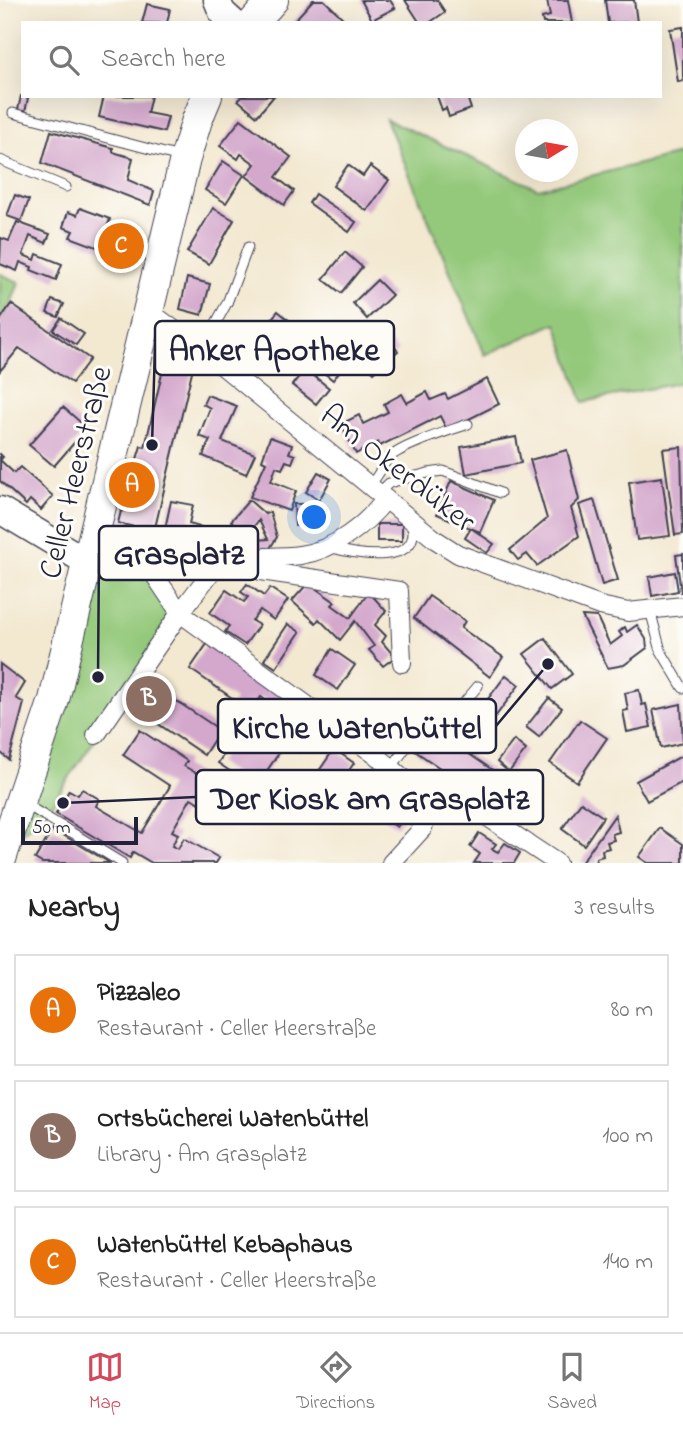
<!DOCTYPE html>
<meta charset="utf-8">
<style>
body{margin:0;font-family:"Indie Flower",sans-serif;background:#f2f2f2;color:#222}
.compass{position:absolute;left:515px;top:119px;width:63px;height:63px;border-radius:50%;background:#fff;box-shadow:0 7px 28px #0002;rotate:79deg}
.scale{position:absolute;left:21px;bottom:18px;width:117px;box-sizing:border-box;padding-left:7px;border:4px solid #22223b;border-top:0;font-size:19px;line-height:24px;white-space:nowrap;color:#22223b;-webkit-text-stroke:5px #fdfcf7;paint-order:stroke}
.you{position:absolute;left:315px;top:518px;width:24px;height:24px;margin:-18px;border:5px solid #fff;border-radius:50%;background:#1a73e8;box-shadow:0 0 0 10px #1a73e833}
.badge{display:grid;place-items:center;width:46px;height:46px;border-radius:50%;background:#d1495b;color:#fff;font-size:23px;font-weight:700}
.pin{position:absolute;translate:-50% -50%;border:4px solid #fff;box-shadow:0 2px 7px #0006}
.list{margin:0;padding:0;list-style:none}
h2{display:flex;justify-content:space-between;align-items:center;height:91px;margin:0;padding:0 28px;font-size:30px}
h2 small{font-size:23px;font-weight:400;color:#767676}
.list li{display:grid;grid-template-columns:46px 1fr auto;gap:21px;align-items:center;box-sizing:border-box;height:112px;margin:0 14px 14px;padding:0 14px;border:2px solid #e0e0e0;border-radius:0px}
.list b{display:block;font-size:26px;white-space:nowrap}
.list p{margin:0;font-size:23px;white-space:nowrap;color:#767676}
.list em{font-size:23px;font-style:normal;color:#767676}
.icon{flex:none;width:38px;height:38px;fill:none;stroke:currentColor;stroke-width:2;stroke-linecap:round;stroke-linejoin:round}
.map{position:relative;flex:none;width:683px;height:863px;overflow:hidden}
.search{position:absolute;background:#fff;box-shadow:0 7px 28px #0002;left:21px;right:21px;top:21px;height:77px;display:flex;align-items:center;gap:18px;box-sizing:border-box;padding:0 24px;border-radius:0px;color:#767676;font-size:26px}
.sheet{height:469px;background:#fff}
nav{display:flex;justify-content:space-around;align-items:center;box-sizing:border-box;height:98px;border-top:2px solid #e0e0e0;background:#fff;font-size:19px;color:#767676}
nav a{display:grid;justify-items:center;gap:4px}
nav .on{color:#d1495b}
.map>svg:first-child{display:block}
</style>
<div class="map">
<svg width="683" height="863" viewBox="0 0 683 863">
<rect width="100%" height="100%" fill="#fdfcf7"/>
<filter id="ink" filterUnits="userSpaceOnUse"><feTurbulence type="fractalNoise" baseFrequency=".0143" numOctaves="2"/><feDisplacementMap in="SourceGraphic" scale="14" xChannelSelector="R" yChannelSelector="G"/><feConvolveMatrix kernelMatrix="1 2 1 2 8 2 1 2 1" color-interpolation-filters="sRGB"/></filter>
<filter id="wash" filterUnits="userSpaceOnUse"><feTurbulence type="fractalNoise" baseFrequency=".00686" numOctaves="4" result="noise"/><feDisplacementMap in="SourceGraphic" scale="28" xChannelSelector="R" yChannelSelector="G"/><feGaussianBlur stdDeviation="1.57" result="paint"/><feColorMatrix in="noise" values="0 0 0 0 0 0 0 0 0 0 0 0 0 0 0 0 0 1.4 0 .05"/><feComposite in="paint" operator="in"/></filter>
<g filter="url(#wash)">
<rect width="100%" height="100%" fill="#f3e8d0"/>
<g fill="#94c97b" stroke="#5b765b" stroke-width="2">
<polygon points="386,119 538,189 683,153 683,382 583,402 556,323 485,355"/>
<polygon points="0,274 19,282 11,304 0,320"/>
<polygon points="91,546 139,552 180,613 48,809 4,850"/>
</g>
<g id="blocks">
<g fill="#d4a8cd">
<polygon points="313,0 324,0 348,23 292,23"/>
<polygon points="361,0 390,0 395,8 372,20"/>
<polygon points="405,0 437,0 445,12 429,23 420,23"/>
<polygon points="547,0 568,0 572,23 543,23 542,18 550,16"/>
<polygon points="605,0 634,0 637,22 608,23"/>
<polygon points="147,4 170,9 167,23 142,23"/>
<polygon points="683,27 683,81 678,82 670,29"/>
<polygon points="21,96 28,98 25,112 18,110"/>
<polygon points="104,96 151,96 147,113 168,117 164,132 99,117"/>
<polygon points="242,96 274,96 257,116 238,100"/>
<polygon points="437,96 471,96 472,99 468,100 471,109 449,117 446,108 442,110"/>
<polygon points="241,119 291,157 276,177 294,191 284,205 246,176 255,164 241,154 238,159 220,146"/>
<polygon points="51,131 113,148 113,152 133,158 128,180 154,191 150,205 42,163"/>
<polygon points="223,161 244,175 226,203 205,190"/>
<polygon points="348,165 363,176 370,166 389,180 367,211 333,186"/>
<polygon points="315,194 356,222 349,232 309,203"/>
<polygon points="15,195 29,200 21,221 7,216"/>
<polygon points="80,208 110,219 105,233 120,239 125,226 137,231 126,258 70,237 73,231 63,227 68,212 77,215"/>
<polygon points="213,208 234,220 209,264 187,252"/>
<polygon points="17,222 50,234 46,243 30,236 23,255 35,260 37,254 62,264 56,280 31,270 32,267 20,262 17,271 0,264 1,238 9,241"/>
<polygon points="345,252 362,267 341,293 323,279"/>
<polygon points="187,278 210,284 202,315 180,309"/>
<polygon points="377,280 392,295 367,319 353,303"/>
<polygon points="52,300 64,304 58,317 47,313"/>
<polygon points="11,304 90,359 72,383 19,348 0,371 0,320"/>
<polygon points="278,311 298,328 284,346 263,329"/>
<polygon points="61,318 84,334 76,345 53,330"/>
<polygon points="382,333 398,351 374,372 356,351 368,341 371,343"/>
<polygon points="327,349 345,364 333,380 314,365"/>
<polygon points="166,356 194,363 154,532 118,523 121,511 124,511 129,490 125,490 128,478 131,479 141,446 145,447"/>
<polygon points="305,369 329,388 316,404 292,385"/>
<polygon points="487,379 499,404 447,430 440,416 380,446 378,442 356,454 341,424 359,415 363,424 388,412 384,404 402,394 407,403 427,392 431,400 445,394 448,399"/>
<polygon points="207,395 237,406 222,441 255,454 246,474 203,456 210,440 199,436 210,408 203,404"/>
<polygon points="63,407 87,428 54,466 29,445"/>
<polygon points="270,437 292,445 289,453 295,455 292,463 286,461 282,469 276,467 271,481 296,491 289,511 250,497 266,462 262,460"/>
<polygon points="516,437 521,463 466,474 461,447"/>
<polygon points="681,447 683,534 675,535 663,449"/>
<polygon points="567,450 579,500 571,508 579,536 537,566 527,554 518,560 510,550 547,519 530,460"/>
<polygon points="0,454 3,457 0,460 14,473 20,467 53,496 41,510 30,500 26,505 0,481"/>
<polygon points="318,472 331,479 319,500 306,492"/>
<polygon points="662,477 670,536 637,540 629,482"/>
<polygon points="451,481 494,500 480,532 437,514"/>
<polygon points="249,500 265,514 270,512 277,537 270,548 244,551 243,541 268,539 259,520 247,535 231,521"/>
<polygon points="594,500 618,580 602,585 579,505"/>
<polygon points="171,501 193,505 189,524 221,533 216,551 179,537 178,541 163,538"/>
<polygon points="294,504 311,504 312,525 295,526"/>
<rect x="377" y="524" width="25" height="17"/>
<polygon points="471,528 494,544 487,553 465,538"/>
<polygon points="683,554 683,592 681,592 676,555"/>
<polygon points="675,572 678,591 652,596 649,577"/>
<polygon points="308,583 335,602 332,605 350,618 369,592 386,611 375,625 386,636 382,642 395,657 383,666 369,650 374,646 355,621 340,640 319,619 316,623 292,601"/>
<polygon points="247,584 264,596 270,588 288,600 274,620 260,610 252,621 259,625 245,645 225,632 229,626 210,613 226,590 244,602 248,597 241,592"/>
<polygon points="429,596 465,621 461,628 503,657 490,677 414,618"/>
<polygon points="582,616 597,617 610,645 622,636 619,632 625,627 627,632 637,625 646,639 647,648 624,665 608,668"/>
<polygon points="288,624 300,632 276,668 264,660"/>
<polygon points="545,638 572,674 552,689 524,654"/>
<polygon points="207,644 299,707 291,719 261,697 234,737 217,727 235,700 190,669"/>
<polygon points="332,649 355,665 338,690 316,675"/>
<polygon points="0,664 25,683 16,698 24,703 9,760 0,752"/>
<polygon points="506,675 519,685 495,717 482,707"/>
<polygon points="142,678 220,730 204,755 126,702"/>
<polygon points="639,690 642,705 646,704 651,727 627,732 623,711 628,710 625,693"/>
<polygon points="549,698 562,708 539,737 526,727"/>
<polygon points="681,704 683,743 661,748 653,710"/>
<polygon points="253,711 290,737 255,788 218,763"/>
<polygon points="580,720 607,738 577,782 550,763"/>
<polygon points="431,728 494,771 478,794 415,751"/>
<polygon points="140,730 187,761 184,766 239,798 227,819 191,798 172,831 178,834 172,846 178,849 184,838 219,858 216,863 152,863 133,852 130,858 56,814 69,790 78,795 82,789 99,799 96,806 142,833 170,786 123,755"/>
<polygon points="514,740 526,750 509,772 497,762"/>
<polygon points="334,749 354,763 326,804 306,790"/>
<polygon points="683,755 683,782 647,801 636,781"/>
<polygon points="375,779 412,805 397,827 360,801"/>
<polygon points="581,802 603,817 584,845 562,829"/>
<polygon points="615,815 619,832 612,834 614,840 607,842 609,848 602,850 603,856 596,858 597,863 581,863"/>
<polygon points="660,828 683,844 683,863 648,863 639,857"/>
<polygon points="53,829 110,863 42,863 35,859"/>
<polygon points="479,833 496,844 492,849 498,852 505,843 520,853 514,863 474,863 480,854 470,847"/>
</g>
</g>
</g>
<g filter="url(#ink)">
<use href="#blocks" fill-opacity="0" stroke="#414051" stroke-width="2"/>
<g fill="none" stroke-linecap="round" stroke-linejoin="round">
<defs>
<g id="service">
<polyline points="13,113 180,157"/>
<polyline points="0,160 66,187"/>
<polyline points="201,350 227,303 248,247"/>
<path d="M 370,485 C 378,477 382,466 389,458 C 402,445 449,431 468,424"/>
<polyline points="379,493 389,483 428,473 443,471 500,493"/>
<path d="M 332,548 C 354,554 422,567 412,525"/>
<polyline points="650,610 661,651 683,688"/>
<polyline points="391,768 421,727 456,712 478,686"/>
<polyline points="25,804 122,863"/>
</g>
<g id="minor">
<polyline points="150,312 214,359 436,540 458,554 600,606 628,612 683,606"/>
<path d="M 91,546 L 218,563 C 245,554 273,559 300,555 C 335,550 365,525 386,499"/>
<polyline points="139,552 180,613 377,756 422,794 428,808 477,810 557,863"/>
<polyline points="235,560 261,571 399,591 402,663"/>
<polyline points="96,735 180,613 218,563"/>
<polyline points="391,863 423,828 428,808"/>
</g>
<g id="secondary">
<polyline points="217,0 222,12 234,23"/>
<polyline points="0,510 87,562"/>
</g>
<g id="primary">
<polyline points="253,23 273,0"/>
<polyline points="0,862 54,700 185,159 197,120 207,96"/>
</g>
</defs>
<use href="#service" stroke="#414051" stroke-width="11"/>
<use href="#minor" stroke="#414051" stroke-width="20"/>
<use href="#secondary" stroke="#414051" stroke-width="29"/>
<use href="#primary" stroke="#414051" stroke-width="32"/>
<use href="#service" stroke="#fff" stroke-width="9"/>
<use href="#minor" stroke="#fff" stroke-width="18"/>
<use href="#secondary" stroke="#fff" stroke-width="26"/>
<use href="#primary" stroke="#fff" stroke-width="30"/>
</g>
</g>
<g text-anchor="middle" stroke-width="6" stroke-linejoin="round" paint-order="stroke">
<g font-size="32" fill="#22223b" stroke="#fdfcf7">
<text transform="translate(399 467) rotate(38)" y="11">Am Okerdüker</text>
<text transform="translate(74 472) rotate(-76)" y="11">Celler Heerstraße</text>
</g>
</g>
<path fill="none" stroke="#22223b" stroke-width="2.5" d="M152 445L155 348M98 677L99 553M548 664L496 726M63 803L196 797"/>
<g fill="#22223b" stroke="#fdfcf7" stroke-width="2.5">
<circle cx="152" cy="445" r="7"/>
<circle cx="98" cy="677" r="7"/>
<circle cx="548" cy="664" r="7"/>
<circle cx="63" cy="803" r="7"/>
</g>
<g fill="#fdfcf7" stroke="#22223b" stroke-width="2.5">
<rect x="155" y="321" width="239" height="54" rx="7"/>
<rect x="99" y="526" width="159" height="54" rx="7"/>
<rect x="218" y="699" width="278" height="54" rx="7"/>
<rect x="196" y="770" width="347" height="54" rx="7"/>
</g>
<g font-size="33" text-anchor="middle" font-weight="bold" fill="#22223b">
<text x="274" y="360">Anker Apotheke</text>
<text x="179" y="564">Grasplatz</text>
<text x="357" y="738">Kirche Watenbüttel</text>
<text x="370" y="809">Der Kiosk am Grasplatz</text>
</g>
</svg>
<svg class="compass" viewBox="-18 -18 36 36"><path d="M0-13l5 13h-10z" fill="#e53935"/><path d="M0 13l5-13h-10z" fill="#767676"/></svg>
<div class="scale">50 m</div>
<div class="you"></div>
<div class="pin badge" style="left:132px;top:485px;background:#e8710a">A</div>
<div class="pin badge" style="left:149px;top:699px;background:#8d6e63">B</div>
<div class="pin badge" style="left:121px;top:246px;background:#e8710a">C</div>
<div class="search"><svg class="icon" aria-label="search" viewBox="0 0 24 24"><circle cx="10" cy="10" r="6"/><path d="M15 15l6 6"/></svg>Search here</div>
</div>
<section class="sheet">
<h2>Nearby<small>3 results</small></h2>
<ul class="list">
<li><span class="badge" style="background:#e8710a">A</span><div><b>Pizzaleo</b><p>Restaurant · Celler Heerstraße</p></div><em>80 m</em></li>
<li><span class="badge" style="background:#8d6e63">B</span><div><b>Ortsbücherei Watenbüttel</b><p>Library · Am Grasplatz</p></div><em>100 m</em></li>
<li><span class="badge" style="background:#e8710a">C</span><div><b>Watenbüttel Kebaphaus</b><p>Restaurant · Celler Heerstraße</p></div><em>140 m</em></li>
</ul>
</section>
<nav>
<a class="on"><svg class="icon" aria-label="map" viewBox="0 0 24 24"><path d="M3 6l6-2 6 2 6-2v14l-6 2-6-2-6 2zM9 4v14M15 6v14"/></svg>Map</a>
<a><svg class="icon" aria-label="directions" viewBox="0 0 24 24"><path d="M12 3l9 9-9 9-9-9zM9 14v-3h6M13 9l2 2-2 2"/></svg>Directions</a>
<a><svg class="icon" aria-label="saved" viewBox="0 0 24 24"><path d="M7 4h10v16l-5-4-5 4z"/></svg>Saved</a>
</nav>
